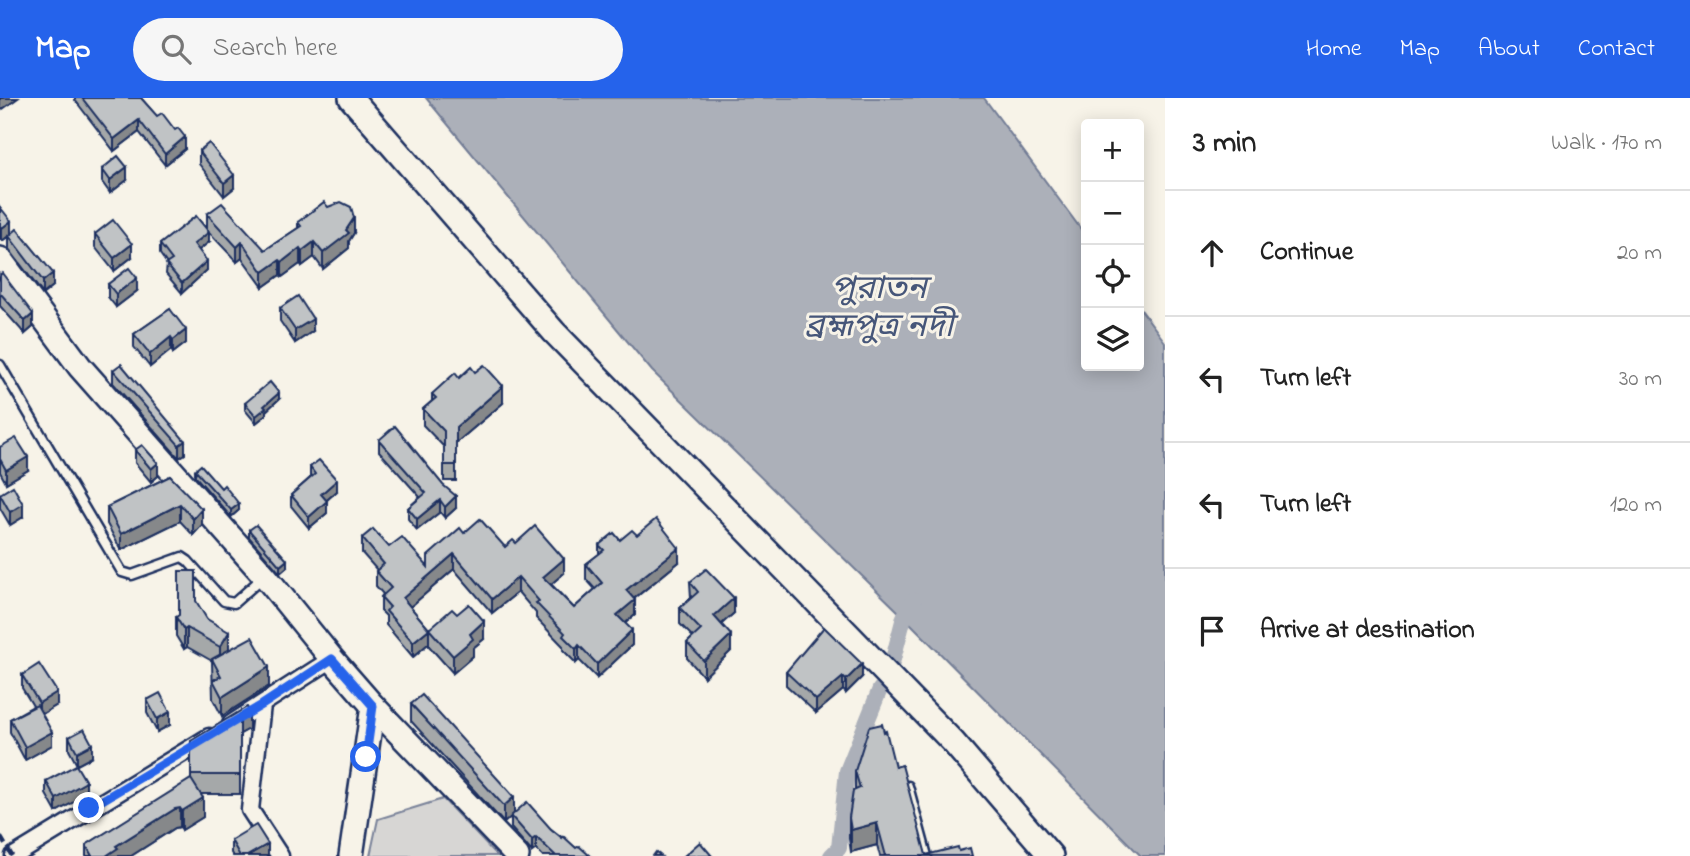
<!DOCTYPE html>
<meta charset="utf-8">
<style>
body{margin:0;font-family:"Indie Flower","Noto Sans Bengali",sans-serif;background:#f6f6f6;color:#222}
.controls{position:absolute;right:21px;top:21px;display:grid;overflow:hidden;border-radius:7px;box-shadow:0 4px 18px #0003}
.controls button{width:63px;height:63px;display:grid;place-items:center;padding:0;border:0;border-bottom:2px solid #e0e0e0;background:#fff;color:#222;font:35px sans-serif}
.stop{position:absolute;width:21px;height:21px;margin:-16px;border:5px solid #2563eb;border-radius:50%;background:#fff}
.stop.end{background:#2563eb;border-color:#fff;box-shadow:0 2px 7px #0008}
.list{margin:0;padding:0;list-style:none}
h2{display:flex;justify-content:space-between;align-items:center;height:91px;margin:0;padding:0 28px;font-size:30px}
h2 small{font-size:23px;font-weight:400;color:#767676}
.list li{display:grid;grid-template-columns:46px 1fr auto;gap:21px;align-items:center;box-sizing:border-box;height:126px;padding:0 28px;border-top:2px solid #e0e0e0}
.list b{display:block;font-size:26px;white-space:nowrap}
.list em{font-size:23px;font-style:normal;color:#767676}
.icon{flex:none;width:38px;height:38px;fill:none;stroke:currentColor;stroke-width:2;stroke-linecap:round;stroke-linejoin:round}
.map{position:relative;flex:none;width:1165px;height:758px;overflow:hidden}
header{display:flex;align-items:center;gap:42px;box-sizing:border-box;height:98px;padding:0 35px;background:#2563eb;color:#fff}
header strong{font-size:33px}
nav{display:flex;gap:38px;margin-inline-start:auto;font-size:24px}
.search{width:490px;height:63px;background:#f6f6f6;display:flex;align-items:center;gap:18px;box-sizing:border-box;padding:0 24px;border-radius:38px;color:#767676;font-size:26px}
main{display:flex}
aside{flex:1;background:#fff}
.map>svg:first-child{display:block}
</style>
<header>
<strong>Map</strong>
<div class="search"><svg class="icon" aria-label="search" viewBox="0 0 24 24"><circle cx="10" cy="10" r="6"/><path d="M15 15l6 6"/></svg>Search here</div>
<nav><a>Home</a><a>Map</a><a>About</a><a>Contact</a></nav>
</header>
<main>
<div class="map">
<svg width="1165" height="758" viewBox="0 0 1165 758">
<rect width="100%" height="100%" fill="#f7f3e8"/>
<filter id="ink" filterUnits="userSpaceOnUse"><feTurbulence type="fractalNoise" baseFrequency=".0143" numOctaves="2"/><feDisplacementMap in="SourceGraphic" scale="14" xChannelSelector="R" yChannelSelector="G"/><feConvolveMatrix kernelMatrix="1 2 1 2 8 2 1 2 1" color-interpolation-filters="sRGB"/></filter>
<g filter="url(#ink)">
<polygon fill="#d7d6d4" stroke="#798299" stroke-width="2" points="443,701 497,758 370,758 378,721"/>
<polygon fill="#acb0b9" stroke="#727c95" stroke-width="2" points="426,0 984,0 1086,138 1086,268 1139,268 1139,209 1165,244 1165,758 1141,758 904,519 652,273"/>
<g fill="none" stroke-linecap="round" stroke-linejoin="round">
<g stroke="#acb0b9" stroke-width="16">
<polyline points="892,565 904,519 914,502"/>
<polyline points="831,758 839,750 847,673 880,591"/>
</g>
<defs>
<g id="lane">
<polyline points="0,267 122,474 132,477 182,459 188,463 224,503 234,505 262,480"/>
<polyline points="908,688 927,758"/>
</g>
<g id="street">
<polyline points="262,607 250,712 280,758"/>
<polyline points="231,626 332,561"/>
<polyline points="14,758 209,639"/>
</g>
<g id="secondary">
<polyline points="351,0 554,234 953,644 1051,758"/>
<polyline points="0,161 80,269 265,478 332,561 373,608 517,758"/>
<polyline points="351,758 373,608"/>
</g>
</defs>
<use href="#lane" stroke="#1b2f5e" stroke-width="13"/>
<use href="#street" stroke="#1b2f5e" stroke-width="21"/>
<use href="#secondary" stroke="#1b2f5e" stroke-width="28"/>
<use href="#lane" stroke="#f7f3e8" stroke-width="8"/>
<use href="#street" stroke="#f7f3e8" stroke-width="16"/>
<use href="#secondary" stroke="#f7f3e8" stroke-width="23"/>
<polyline stroke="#1b2f5e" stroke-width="4.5" stroke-dasharray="10 5" stroke-linecap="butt" points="0,738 12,758"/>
</g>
<g fill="#a5a8a9" stroke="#1b2f5e" stroke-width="2">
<polygon points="75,0 141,0 185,51 165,67 139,34 114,53 75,2"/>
<polygon points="199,53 234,90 224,98 199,66"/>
<polygon points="102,71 127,82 110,95 102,84"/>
<polygon points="0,109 11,136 53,188 43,196 9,151 9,138 2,143 0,141"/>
<polygon points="207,116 265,152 298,130 298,124 354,135 349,143 349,150 323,171 314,159 302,168 300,166 282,179 280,177 263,189 242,160 237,164 207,132"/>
<polygon points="95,136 132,159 114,173 95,149"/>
<polygon points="209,144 199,152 207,172 182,195 166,176 167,166 160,156 160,146"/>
<polygon points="0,177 33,229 25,236 0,208"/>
<polygon points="108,186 137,193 116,209 108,199"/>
<polygon points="280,210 313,233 295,245 280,223"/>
<polygon points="170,211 186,245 173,255 171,252 150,269 134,249 134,236"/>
<polygon points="113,272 185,343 185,356 179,360 113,285"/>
<polygon points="459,280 503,305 456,345 456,383 444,383 444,349 423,327 423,311 432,303 432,296"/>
<polygon points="279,301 266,313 266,317 256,325 245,312 245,305"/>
<polygon points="379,342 456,410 445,420 440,414 417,432 408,421 408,410 420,399 379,353"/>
<polygon points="0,349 28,372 6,385 0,374"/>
<polygon points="135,352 158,378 151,384 135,365"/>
<polygon points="310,369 337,393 327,402 327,415 309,430 291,408 291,397 310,380"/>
<polygon points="195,372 221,390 239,412 231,419 195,378"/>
<polygon points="170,378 202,427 193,437 180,423 121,452 107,426 107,409"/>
<polygon points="0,396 23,419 10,427 0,410"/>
<polygon points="249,432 287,469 280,475 249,439"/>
<polygon points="464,435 505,449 516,445 564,475 551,486 574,510 595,491 586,481 586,466 599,456 599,447 637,437 679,464 634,501 635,517 625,525 632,547 597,580 579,562 576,565 563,552 563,548 536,520 536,515 518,494 492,515 454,471 410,509 429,531 457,516 484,541 473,550 473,558 453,575 429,548 429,545 413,559 386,527 386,518 381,513 381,499 383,496 376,488 376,473 377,472 362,455 362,440 389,449 428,469"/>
<polygon points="690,484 734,515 721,526 731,553 704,579 687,560 687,545 693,539 680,526 680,510 691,500"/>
<polygon points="176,519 207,521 229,552 269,588 222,618 213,601 212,563 187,549 184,551 176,538"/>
<polygon points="786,574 862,579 846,595 843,592 816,615 786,587"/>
<polygon points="22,577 57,607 42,616 52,647 25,662 10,634 10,621 33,608 22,590"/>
<polygon points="147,602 170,627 157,634 147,615"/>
<polygon points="411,606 514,716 551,731 576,750 590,758 543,758 536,751 532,754 511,730 511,718 504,725 411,623"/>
<polygon points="249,631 240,636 240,696 200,696 203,719 182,732 180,729 175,730 131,758 86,758 86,747 191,682 191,643"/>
<polygon points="69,639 92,659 77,667 69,652"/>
<polygon points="895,669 926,757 959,753 972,758 880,758 877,747 851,754 849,741 849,720 855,692 855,673"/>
<polygon points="46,683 86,697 56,714 46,696"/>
<polygon points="231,742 268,758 233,758 231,755"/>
</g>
<g fill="#86888a" stroke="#1b2f5e" stroke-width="2">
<polygon points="0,0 18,0 0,13"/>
<polygon points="139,22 139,34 114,53 114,41"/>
<polygon points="185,39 185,51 165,67 165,56"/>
<polygon points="127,69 127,82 110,95 110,82"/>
<polygon points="234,77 234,90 224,98 224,85"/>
<polygon points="354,120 354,135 349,143 349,150 323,171 323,155 346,132"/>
<polygon points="11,123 11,136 2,143 2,130"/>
<polygon points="209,134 209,144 194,156 194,146"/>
<polygon points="242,144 242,160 237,164 237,149"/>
<polygon points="314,144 314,159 302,168 302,153"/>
<polygon points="132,146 132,159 114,173 114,160"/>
<polygon points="300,150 300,166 282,179 282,164"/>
<polygon points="280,162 280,177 263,189 263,174"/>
<polygon points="207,163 207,172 182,195 182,185"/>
<polygon points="53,175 53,188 43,196 43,183"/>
<polygon points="137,180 137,193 116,209 116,196"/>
<polygon points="33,216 33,229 25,236 25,223"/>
<polygon points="313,221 313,233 295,245 295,232"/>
<polygon points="186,232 186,245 173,255 173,242"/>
<polygon points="171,239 171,252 150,269 150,256"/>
<polygon points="503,288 503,305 456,345 456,329"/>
<polygon points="279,295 279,301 266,313 266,317 256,325 256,318 264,308"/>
<polygon points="185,343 185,356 179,360 179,347"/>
<polygon points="28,359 28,372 6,385 6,372"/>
<polygon points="158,365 158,378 151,384 151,371"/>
<polygon points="337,382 337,393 321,407 321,396"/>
<polygon points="456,398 456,410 445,420 445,409"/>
<polygon points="440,402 440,414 417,432 417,421"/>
<polygon points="327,403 327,415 309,430 309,419"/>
<polygon points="23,406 23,419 10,427 10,414"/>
<polygon points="180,406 180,423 121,452 121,436"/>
<polygon points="239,406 239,412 231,419 231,412"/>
<polygon points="202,411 202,427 193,437 193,421"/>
<polygon points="679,450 679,464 626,507 626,492"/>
<polygon points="454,456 454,471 403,515 403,500"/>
<polygon points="564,461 564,475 543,493 543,479"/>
<polygon points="287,462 287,469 280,475 280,468"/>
<polygon points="518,479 518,494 492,515 492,501"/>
<polygon points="734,500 734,515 714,533 714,518"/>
<polygon points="635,502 635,517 617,532 617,517"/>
<polygon points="484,523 484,541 473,550 473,558 453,575 453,558 470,536"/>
<polygon points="187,530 187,549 184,551 184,532"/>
<polygon points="429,531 429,545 413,559 413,544"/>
<polygon points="632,532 632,547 597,580 597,566"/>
<polygon points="229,534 229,553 220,568 220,549"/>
<polygon points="731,537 731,553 704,579 704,563"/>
<polygon points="579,547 579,562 576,565 576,551"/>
<polygon points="862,566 862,579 846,595 846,582"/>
<polygon points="269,569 269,588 222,618 222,599"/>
<polygon points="843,579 843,592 816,615 816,602"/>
<polygon points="57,594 57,607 39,618 39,605"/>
<polygon points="249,613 249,631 240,636 240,618"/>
<polygon points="170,614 170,627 157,634 157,621"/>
<polygon points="52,634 52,647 25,662 25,649"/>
<polygon points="92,646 92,659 77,667 77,654"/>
<polygon points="86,684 86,697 56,714 56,701"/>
<polygon points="514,699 514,716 504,725 504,708"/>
<polygon points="203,700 203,719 182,732 182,713"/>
<polygon points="180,710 180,729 175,730 131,758 106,758 116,748 175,711"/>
<polygon points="877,725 877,747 851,754 851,732"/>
<polygon points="536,739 536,751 532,754 532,742"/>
<polygon points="268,746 268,758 247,758"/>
</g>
<g fill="#c0c3c5" stroke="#1b2f5e" stroke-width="2">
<polygon points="82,0 141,0 157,18 162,15 175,32 178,30 185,39 165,56 139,22 114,41"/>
<polygon points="209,45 234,77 224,85 199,53"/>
<polygon points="118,58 127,69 110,82 102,71"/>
<polygon points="324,104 328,109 341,104 351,109 354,120 346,132 349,135 323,155 314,144 302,153 300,150 282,164 280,162 263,174 242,144 237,149 207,116 222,105 265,152 301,128 298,124"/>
<polygon points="0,109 11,123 2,130 0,128"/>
<polygon points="196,118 209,134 194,146 207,163 182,185 166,166 172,162 160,146"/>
<polygon points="113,122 132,146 114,160 95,136"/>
<polygon points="17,131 53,175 43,183 9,138"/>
<polygon points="129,170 137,180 116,196 108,186"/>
<polygon points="2,175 33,216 25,223 0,195 0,177"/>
<polygon points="298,198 313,221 295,232 280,210"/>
<polygon points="170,211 186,232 173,242 171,239 150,256 134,236"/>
<polygon points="121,266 185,343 179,347 113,272"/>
<polygon points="484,267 503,288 456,329 456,367 444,367 444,333 423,311 436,300 432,296 455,275 459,280 471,269 475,274"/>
<polygon points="270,284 279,295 264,308 266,310 256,318 245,305"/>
<polygon points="395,328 443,387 456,398 445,409 440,402 417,421 408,410 426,395 379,342"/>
<polygon points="16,340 28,359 6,372 0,361 0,349"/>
<polygon points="142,347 158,365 151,371 135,352"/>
<polygon points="319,362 337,382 321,396 327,403 309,419 291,397 315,376 310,369"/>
<polygon points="201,367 221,390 224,387 239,406 231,412 195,372"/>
<polygon points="170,378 202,411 193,421 180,406 121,436 107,409"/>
<polygon points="13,388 23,406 10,414 0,396"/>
<polygon points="480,421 505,449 513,442 516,445 535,428 564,461 543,479 574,510 602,485 586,466 604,452 599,447 614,435 620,442 632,432 637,437 656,421 679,450 626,492 635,502 617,517 632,532 597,566 579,547 576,551 563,538 565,535 536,505 539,503 518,479 492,501 454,456 403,500 429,531 413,544 386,513 390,509 381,499 391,490 376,473 384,466 362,440 373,431 389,449 402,439 428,469 428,458 460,430 464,435"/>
<polygon points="256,427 287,462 280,468 249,432"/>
<polygon points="706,471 734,500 714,518 731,537 704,563 687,545 701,532 680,510 698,494 690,484"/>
<polygon points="179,473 196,473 196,503 207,521 229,534 220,549 187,530 184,532 176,519 179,517"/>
<polygon points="469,506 484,523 470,536 473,541 453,558 429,531 452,511 457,516"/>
<polygon points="824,529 862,566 846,582 843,579 816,602 786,574"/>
<polygon points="252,539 269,569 222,599 213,582 221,578 212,561"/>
<polygon points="39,566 57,594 39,605 22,577"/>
<polygon points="160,595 170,614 157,621 147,602"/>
<polygon points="422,597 514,699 504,708 411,606"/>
<polygon points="37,607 52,634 25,649 10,621"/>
<polygon points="247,609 249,613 240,618 240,677 191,677 191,643"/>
<polygon points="882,626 884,634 886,633 895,669 902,667 926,757 958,749 959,753 970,750 972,758 886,758 877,725 851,732 849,720 853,693 860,690 855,673 869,629"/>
<polygon points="84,631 92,646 77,654 69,639"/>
<polygon points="76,667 86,684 56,701 46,683"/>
<polygon points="191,681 203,700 182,713 180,710 175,711 116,748 118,750 106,758 92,758 86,747"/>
<polygon points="527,704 551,731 562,740 563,738 576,750 579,748 590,758 556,758 536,739 532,742 511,718"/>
<polygon points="256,727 268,746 247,758 240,758 231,742"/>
<polygon points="700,744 712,758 684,758"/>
<polygon points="656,754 661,758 653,758"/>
</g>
</g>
<g fill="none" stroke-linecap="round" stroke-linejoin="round" filter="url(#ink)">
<polyline stroke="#2563eb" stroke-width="9" points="89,710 262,607 332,561 373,608 366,659"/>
</g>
<g text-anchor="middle" stroke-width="6" stroke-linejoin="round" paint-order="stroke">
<g font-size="33" font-style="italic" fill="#465679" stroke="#f7f3e8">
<text x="879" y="200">পুরাতন<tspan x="879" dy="38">ব্রহ্মপুত্র নদী</tspan></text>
</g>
</g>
</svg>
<div class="controls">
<button>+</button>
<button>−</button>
<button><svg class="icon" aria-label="locate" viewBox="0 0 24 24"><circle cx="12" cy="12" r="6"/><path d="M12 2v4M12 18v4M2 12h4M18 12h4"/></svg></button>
<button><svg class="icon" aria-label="layers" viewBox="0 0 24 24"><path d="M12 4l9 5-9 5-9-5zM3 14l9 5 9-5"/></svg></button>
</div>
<div class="stop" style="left:366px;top:659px"></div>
<div class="stop end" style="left:89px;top:710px"></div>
</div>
<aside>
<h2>3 min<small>Walk · 170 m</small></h2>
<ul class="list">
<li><svg class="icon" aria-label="ahead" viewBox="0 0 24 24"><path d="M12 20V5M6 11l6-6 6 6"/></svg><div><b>Continue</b></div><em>20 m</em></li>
<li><svg class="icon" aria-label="left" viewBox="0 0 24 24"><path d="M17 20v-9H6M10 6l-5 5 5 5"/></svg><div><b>Turn left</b></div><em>30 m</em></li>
<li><svg class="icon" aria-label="left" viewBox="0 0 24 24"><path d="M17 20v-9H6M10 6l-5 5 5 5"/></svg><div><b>Turn left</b></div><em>120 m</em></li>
<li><svg class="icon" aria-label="arrive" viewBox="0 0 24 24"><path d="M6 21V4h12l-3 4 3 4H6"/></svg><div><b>Arrive at destination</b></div></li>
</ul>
</aside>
</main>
